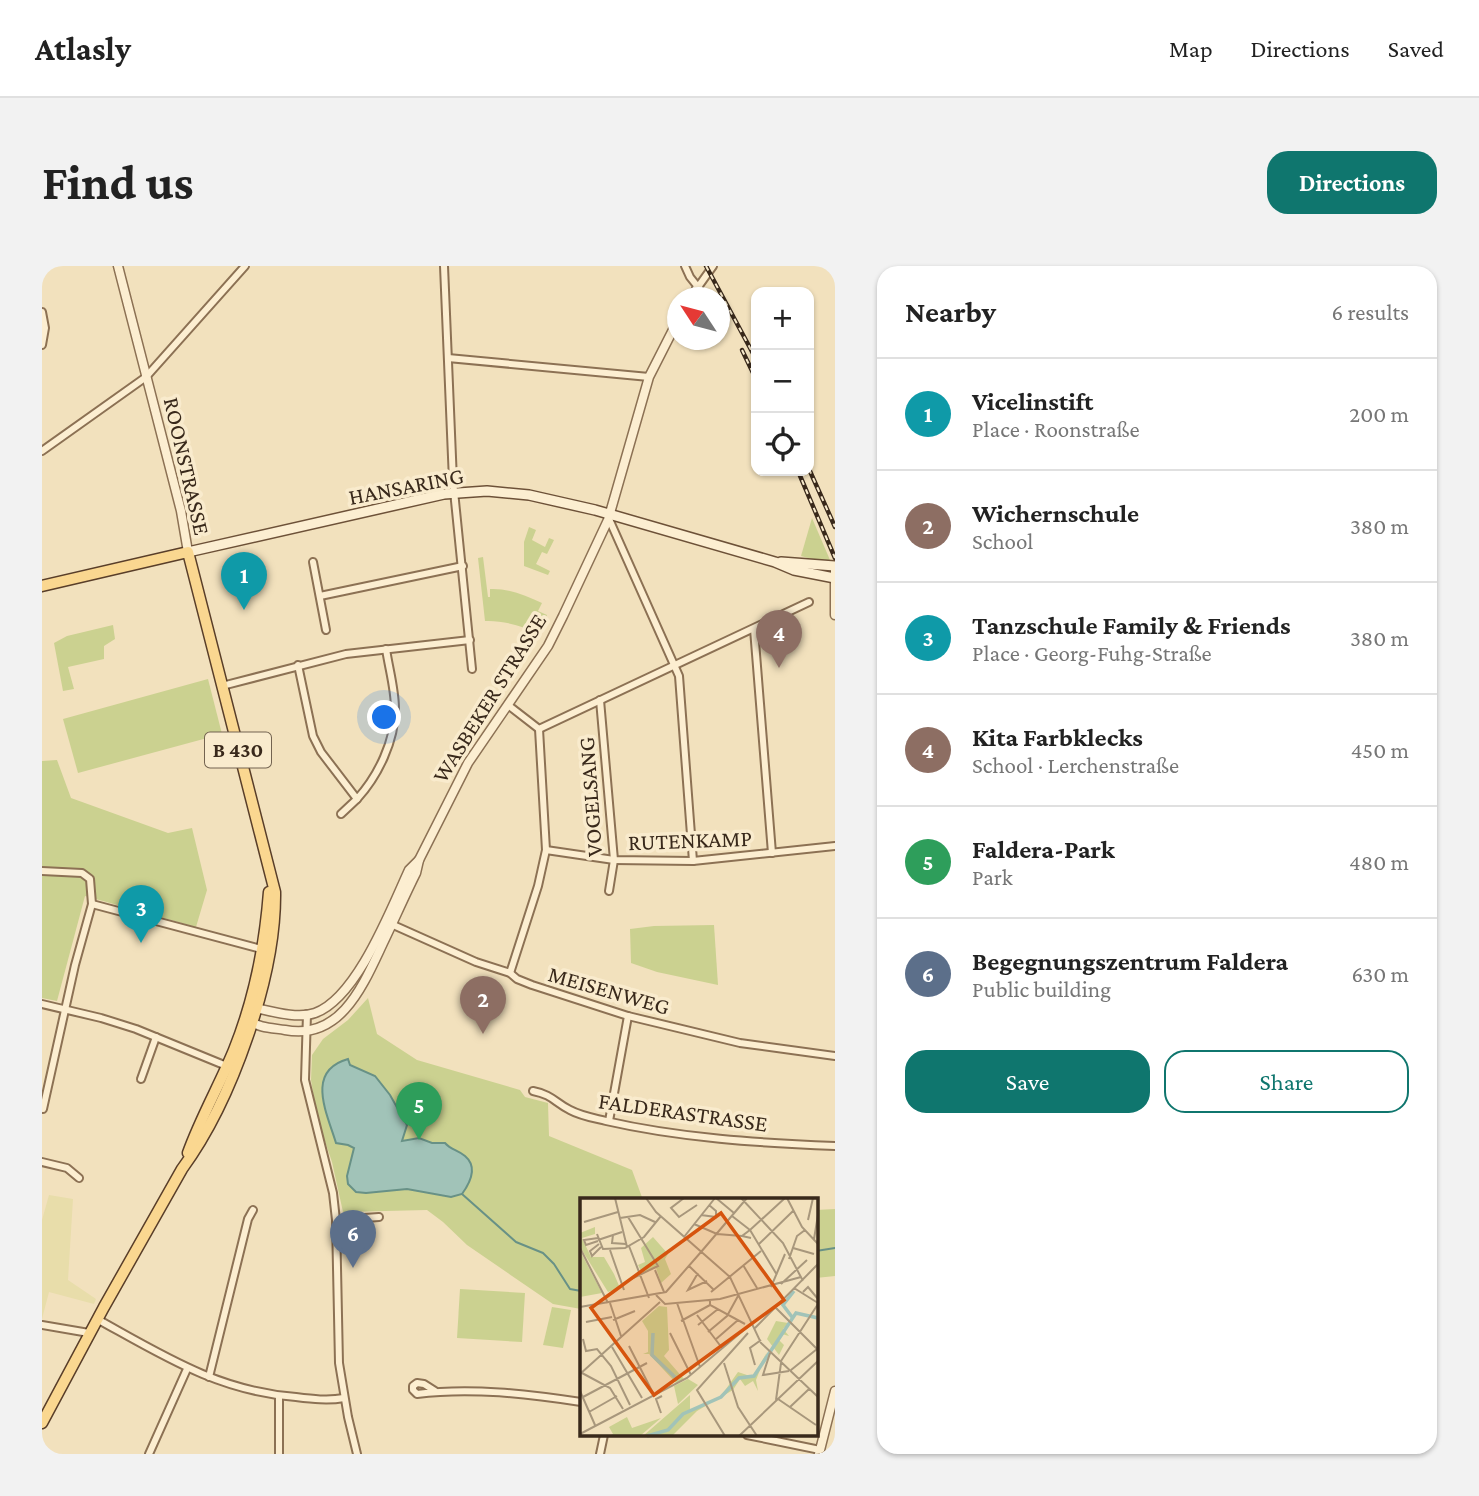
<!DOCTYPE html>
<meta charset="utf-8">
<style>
body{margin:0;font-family:"Crimson Pro",serif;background:#f2f2f2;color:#222}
.controls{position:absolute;right:21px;top:21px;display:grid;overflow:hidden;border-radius:14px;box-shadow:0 2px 5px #0004}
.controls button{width:63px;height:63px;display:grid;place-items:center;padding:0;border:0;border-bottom:2px solid #e0e0e0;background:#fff;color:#222;font:35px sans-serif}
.compass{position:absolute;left:625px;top:21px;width:63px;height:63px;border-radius:50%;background:#fff;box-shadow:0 2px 5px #0004;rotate:306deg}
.you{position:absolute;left:343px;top:452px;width:24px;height:24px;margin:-18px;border:5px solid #fff;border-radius:50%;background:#1a73e8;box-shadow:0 0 0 10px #1a73e833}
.badge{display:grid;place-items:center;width:46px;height:46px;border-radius:50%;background:#0f766e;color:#fff;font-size:23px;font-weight:700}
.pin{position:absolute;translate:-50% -58px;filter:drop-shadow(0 2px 4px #0008)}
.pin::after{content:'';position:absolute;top:37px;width:24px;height:21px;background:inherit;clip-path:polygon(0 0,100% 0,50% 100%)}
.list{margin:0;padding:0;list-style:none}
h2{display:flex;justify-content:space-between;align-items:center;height:91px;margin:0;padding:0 28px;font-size:30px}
h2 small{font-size:23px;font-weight:400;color:#767676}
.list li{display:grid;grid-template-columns:46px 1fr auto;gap:21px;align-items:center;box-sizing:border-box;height:112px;padding:0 28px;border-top:2px solid #e0e0e0}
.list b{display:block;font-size:26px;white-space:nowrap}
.list p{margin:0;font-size:23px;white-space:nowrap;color:#767676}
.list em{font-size:23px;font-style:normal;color:#767676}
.actions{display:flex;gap:14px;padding:21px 28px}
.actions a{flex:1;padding:16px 0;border:2px solid #0f766e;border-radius:21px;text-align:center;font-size:24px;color:#0f766e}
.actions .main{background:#0f766e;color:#fff}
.icon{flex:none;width:38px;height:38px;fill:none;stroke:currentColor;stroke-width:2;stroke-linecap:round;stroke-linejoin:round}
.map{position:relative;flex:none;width:793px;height:1188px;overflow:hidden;border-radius:21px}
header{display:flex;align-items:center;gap:42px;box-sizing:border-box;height:98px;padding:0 35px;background:#fff;border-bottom:2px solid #e0e0e0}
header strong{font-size:33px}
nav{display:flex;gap:38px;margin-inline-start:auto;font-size:24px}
.intro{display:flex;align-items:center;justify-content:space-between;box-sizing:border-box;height:168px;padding:0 42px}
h1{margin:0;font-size:49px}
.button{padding:18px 32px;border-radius:21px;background:#0f766e;color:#fff;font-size:24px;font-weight:700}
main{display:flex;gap:42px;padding:0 42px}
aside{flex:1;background:#fff;border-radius:21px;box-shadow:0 2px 5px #0004}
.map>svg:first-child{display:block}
</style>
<header>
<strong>Atlasly</strong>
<nav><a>Map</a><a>Directions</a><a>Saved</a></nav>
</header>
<div class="intro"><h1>Find us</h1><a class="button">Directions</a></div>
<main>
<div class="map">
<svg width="793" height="1188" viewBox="0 0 793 1188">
<rect width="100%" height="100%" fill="#f2e1bd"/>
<polygon fill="#e8ddaa" points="7,929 31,933 26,1014 54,1033 52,1038 7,1026 0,1053 0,954"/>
<g fill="#cbd190">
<polygon points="770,252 788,294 777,295 759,290"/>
<polygon points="487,261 494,264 490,274 503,281 507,272 512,274 505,288 500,286 494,298 508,305 506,309 482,300 482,276"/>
<path d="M 441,291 L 446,331 L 448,331 L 448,323 C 466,322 483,329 500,337 L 496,345 L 505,349 L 496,368 C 482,360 459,354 443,355 L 436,292 Z"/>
<polygon points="71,359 73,373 62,380 62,393 26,401 32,423 21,425 12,377 25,370"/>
<polygon points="166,413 180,468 36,507 21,453"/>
<polygon points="15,494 29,532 126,567 150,562 165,624 154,661 43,630 15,735 0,732 0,495"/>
<polygon points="672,659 676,719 615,706 589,697 588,663 612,660"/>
<polygon points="326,732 335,768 375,794 478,824 483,831 506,837 507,870 590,904 601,934 539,934 539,1043 511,1038 425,979 401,956 385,944 301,946 290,896 275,852 269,814 270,789 281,773 306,754"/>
<polygon points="793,943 793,1010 774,1012 774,944"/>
<polygon points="418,1023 483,1027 480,1076 415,1072"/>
<polygon points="510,1041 529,1044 521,1082 501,1079"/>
</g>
<path fill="#a1c3b8" stroke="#689186" stroke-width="2" d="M 306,793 L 308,799 L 333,810 L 348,829 L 365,859 L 360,875 L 377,872 L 390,877 L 403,877 C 409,884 416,884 423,890 C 436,901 428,917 420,928 L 409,931 L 365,923 L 324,927 L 314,926 L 306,918 L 305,910 L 312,882 L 306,879 L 294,877 C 285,847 263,805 306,793 Z"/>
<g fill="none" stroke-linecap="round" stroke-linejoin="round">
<g stroke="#689186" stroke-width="2">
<polyline points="420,928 474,976 501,987 512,998 528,1023 539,1025"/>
<polyline points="774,985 793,982"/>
</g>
<defs>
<g id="minor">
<polyline points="402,0 411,215 430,403"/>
<polyline points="643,0 648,11 656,21 671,0"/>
<polyline points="0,46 3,62 0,79"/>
<polyline points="406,92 607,111"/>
<polyline points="0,185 104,111 203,0"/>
<polyline points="567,253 637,410 651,595"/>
<polyline points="271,296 284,364"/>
<polyline points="278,330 421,300"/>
<polyline points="712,363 730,587"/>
<path d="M 256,399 L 271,470 L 279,486 L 315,533 C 336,510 353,475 353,443 C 353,423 347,403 344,383"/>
<polyline points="180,420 304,388 428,374"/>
<polyline points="558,434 572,594 567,625"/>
<polyline points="466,439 497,463 767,336"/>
<polyline points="299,548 315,533"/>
<polyline points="504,584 572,594 651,595 793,580"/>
<polyline points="0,605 40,607 48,613 50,638 33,699 1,843"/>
<polyline points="50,638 219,683"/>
<polyline points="349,658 434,696 468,707 475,713 490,719 586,750 698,777 793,790"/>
<polyline points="468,707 496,620 504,584 497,463"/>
<polyline points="0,738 59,752 94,763 187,801"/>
<polyline points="265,748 263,814 291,927 294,954 297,1097 306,1151 315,1188"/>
<polyline points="99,813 114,771"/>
<path d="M 491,825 C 511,829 512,836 528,844 C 539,850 552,852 564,855 C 638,872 717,877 793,880"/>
<polyline points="567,855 586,750"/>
<polyline points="0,896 25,902 37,912"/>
<polyline points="294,954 337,951"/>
<path d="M 55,1053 C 122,1090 176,1125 254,1131 C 270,1133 286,1135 302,1132"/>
<polyline points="0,1059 47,1067"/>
<polyline points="167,1111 206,953 211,944"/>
<path d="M 393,1125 L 382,1118 L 375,1117 L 371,1120 L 371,1124 L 375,1128 C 429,1121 486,1128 539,1136"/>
<polyline points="237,1130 237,1188"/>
<polyline points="705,1169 778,1184"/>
<polyline points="107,1188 145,1103"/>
<polyline points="558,1188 562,1169"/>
</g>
<g id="tertiary">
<polyline points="76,0 139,245 146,286"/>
<polyline points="649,32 656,21"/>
<polyline points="793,300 793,349"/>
<path d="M 210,743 L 214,742 C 232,746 256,753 273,747 C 315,732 349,643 367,604 L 377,594"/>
<path d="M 207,754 C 216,762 231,762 243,764 C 300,775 322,717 342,675 C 353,652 363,629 374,607 L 377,594 L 426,497 L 506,380 L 521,350 L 566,254 L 607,111 L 636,54"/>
<polyline points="777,1188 793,1125"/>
</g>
<g id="secondary">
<polyline points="146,286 402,228 445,225 487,229 553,244 733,296 752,304 793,312"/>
<polyline points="739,296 793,300"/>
</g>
<g id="primary">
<path d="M 0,320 L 146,286 L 233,626 C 234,710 190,835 140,903 L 62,1041 L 0,1157"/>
<path d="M 146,887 C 158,853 178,818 192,784 C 212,734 223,679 227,626"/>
</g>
</defs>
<use href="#minor" stroke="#8c7154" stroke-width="10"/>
<use href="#tertiary" stroke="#8c7154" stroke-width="11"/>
<use href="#secondary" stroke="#6d5138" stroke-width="12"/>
<use href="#primary" stroke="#593e29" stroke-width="13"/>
<use href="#minor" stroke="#fceed1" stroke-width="6"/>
<use href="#tertiary" stroke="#fceed1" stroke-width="8"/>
<use href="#secondary" stroke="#fceed1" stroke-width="9"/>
<use href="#primary" stroke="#fad790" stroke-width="10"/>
<defs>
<g id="rail">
<polyline points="664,0 714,93"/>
<polyline points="700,84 714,113"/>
<polyline points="767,203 793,261"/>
<polyline points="756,205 793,292"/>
</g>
</defs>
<use href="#rail" stroke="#39291b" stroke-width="4.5"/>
<use href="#rail" stroke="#f9ebcd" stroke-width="2" stroke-dasharray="5" stroke-linecap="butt"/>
</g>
<g text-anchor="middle" stroke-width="7" stroke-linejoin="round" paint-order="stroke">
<rect fill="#f9ebcd" stroke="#736350" stroke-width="2" x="163" y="466.5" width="66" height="35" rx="5"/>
<g font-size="21" font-weight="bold" fill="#39291b">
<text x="196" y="491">B 430</text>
</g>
<g font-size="23" fill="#39291b" stroke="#f9ebcd">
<text transform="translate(145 200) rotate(77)" y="8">ROONSTRASSE</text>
<text transform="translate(364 220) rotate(-11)" y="8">HANSARING</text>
<text transform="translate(447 432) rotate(-58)" y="8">WASBEKER STRASSE</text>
<text transform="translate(548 531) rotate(-94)" y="8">VOGELSANG</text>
<text transform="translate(648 574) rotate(-2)" y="8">RUTENKAMP</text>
<text transform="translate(567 724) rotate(16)" y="8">MEISENWEG</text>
<text transform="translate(641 846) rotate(8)" y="8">FALDERASTRASSE</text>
</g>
</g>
<g transform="translate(538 932)">
<rect width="238" height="238" fill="#f2e1bd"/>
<path d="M 15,29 L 15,36 L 2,40 L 11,59 L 24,59 L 34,76 L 40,90 L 28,94 L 0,49 L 0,35 ZM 73,39 L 88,56 L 85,61 L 91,76 L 81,85 L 76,70 L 62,75 L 58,67 L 65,64 L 61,50 ZM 0,53 L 22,95 L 0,99 ZM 79,108 L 87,109 L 89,152 L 84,158 L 104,181 L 96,185 L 69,156 L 63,156 L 68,154 L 68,133 L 62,123 ZM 196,123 L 208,125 L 203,131 L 209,138 L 202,136 L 198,141 L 204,147 L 199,157 L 187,141 ZM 187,154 L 176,182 L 178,193 L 173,183 L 165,188 L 160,181 L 153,192 L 117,213 L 92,238 L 63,238 L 110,197 L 110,213 L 141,198 L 158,174 L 173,179 ZM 108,181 L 118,187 L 98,206 L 94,188 ZM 47,219 L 52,230 L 81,220 L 60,238 L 29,238 L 33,236 L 29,229 Z" fill="#cbd190"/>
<path fill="none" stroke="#a1c3b8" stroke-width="3.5" d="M 212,119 L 203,107 L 214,93M 73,135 L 72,157 L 98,182M 67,238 L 88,232 L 103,216 L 141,199 L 159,180 L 174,178 L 216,115 L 238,120"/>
<path fill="none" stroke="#a8977c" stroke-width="2" d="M 35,0 L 47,49M 66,0 L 76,14 L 150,79 L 181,145 L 238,199M 104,0 L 91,10 L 99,19 L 117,7M 136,0 L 154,15M 161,0 L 203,45 L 223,83M 207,0 L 222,29 L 238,46M 121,17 L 136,19 L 136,13 L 129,7M 152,18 L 170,32 L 205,0M 48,19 L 78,68 L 49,82M 40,20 L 60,17 L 75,24M 228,22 L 233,0M 4,24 L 38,14M 114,26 L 137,36 L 162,38M 17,36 L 23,51 L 45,50 L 64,39 L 81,18M 33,37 L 32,45 L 46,46M 104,39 L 135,0M 18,40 L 4,42 L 6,47 L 18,43M 171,40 L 162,38 L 170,32 L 197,77M 234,41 L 238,17M 18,42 L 42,34M 19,46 L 10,53 L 12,58 L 21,49M 178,47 L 213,13M 49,48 L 69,100M 0,50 L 28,105M 213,50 L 234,56M 30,52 L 44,92M 121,54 L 167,0M 209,61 L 217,38 L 225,32M 163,67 L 177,90M 109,68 L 134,92M 75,72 L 84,94M 118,75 L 108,92 L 127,83M 201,86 L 227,62M 191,89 L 205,56M 214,90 L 238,105M 131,94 L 181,53M 223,94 L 228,89 L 238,101M 76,97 L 85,106 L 140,101 L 221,79M 130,101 L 130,107 L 165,126M 30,105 L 41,138M 97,105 L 120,169M 0,109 L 86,94 L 121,54M 195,109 L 238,152M 117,117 L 142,150M 33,122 L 55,113M 101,123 L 130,107M 6,124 L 32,119M 118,127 L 138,111M 175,130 L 238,66M 128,134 L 147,118 L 158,98M 90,135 L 111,177M 3,141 L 6,153 L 17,151 L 31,168 L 50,207M 135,142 L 158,122M 49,148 L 73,195M 32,149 L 62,200M 190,155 L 183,177 L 209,173M 201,163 L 238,106M 144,165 L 158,209 L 177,238M 175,167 L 170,150 L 181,142M 211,172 L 237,151M 2,175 L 30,190 L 43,211M 0,176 L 80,104M 0,193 L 15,227M 3,199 L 67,165M 198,201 L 236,227M 196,202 L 201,165M 210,209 L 229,191M 9,214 L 37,198M 81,215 L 76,201 L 82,198M 0,236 L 107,180 L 171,126M 145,238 L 117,192 L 168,135M 159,238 L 238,163"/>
<path fill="#d6540e" fill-opacity="0.15" stroke="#d6540e" stroke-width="3.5" d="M 141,15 L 204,102 L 74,197 L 11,110 Z"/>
<rect width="238" height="238" fill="none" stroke="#39291b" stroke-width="3.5"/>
</g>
</svg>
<div class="controls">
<button>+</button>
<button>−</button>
<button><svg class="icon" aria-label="locate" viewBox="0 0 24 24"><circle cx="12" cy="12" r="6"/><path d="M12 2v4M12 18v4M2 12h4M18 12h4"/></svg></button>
</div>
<svg class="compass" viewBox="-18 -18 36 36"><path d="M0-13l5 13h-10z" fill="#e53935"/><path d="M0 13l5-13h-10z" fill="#767676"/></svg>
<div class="you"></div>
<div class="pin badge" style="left:202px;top:344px;background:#0f9aa8">1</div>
<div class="pin badge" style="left:441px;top:768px;background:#8d6e63">2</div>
<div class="pin badge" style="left:99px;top:677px;background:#0f9aa8">3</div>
<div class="pin badge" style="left:737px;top:402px;background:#8d6e63">4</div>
<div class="pin badge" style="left:377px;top:874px;background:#2e9e5b">5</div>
<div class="pin badge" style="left:311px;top:1002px;background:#5c6f8a">6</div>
</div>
<aside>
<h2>Nearby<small>6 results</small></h2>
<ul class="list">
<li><span class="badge" style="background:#0f9aa8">1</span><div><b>Vicelinstift</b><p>Place · Roonstraße</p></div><em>200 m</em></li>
<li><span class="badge" style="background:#8d6e63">2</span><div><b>Wichernschule</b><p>School</p></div><em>380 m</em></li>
<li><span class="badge" style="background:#0f9aa8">3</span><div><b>Tanzschule Family &amp; Friends</b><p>Place · Georg-Fuhg-Straße</p></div><em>380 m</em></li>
<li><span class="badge" style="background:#8d6e63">4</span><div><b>Kita Farbklecks</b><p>School · Lerchenstraße</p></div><em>450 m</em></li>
<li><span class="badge" style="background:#2e9e5b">5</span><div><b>Faldera-Park</b><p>Park</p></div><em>480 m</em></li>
<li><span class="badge" style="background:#5c6f8a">6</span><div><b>Begegnungszentrum Faldera</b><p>Public building</p></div><em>630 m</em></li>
</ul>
<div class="actions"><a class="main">Save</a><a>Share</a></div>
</aside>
</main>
